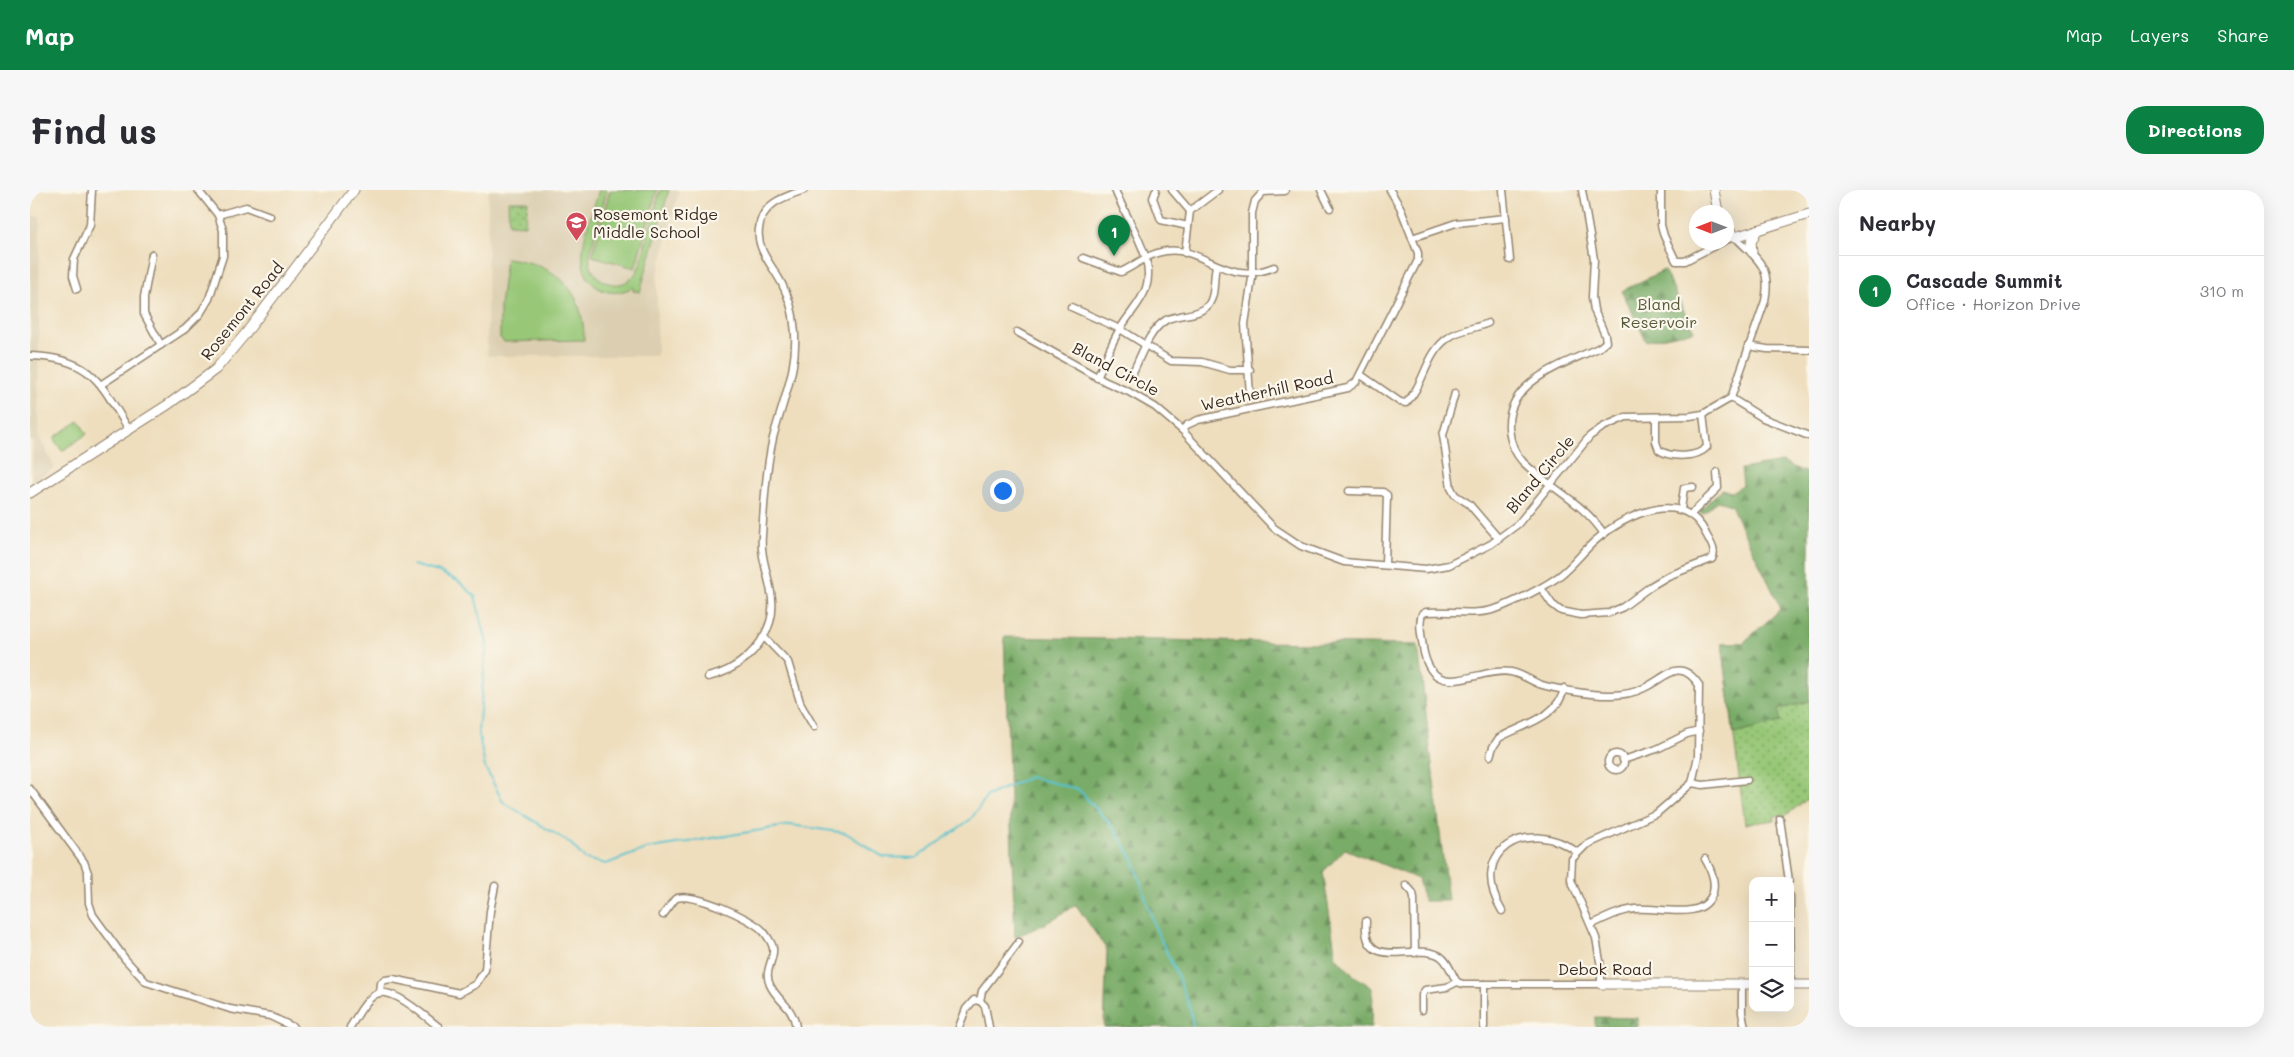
<!DOCTYPE html>
<meta charset="utf-8">
<style>
body{margin:0;font-family:Mali,sans-serif;background:#f7f7f7;color:#2b2b33}
.controls{position:absolute;right:15px;bottom:15px;display:grid;overflow:hidden;border-radius:10px;box-shadow:0 5px 20px #0002}
.controls button{width:45px;height:45px;display:grid;place-items:center;padding:0;border:0;border-bottom:1px solid #e1e1e2;background:#fff;color:#2b2b33;font:25px sans-serif}
.compass{position:absolute;left:1659px;top:15px;width:45px;height:45px;border-radius:50%;background:#fff;box-shadow:0 5px 20px #0002;rotate:270deg}
.you{position:absolute;left:972px;top:300px;width:18px;height:18px;margin:-12px;border:4px solid #fff;border-radius:50%;background:#1a73e8;box-shadow:0 0 0 8px #1a73e833}
.badge{display:grid;place-items:center;width:32px;height:32px;border-radius:50%;background:#0b8043;color:#fff;font-size:16px;font-weight:700}
.pin{position:absolute;translate:-50% -41px;filter:drop-shadow(0 1px 2px #0008)}
.pin::after{content:'';position:absolute;top:26px;width:18px;height:15px;background:inherit;clip-path:polygon(0 0,100% 0,50% 100%)}
.list{margin:0;padding:0;list-style:none}
h2{display:flex;justify-content:space-between;align-items:center;height:65px;margin:0;padding:0 20px;font-size:21px}
h2 small{font-size:16px;font-weight:400;color:#7c7c81}
.list li{display:grid;grid-template-columns:32px 1fr auto;gap:15px;align-items:center;box-sizing:border-box;height:70px;padding:0 20px;border-top:1px solid #e1e1e2}
.list b{display:block;font-size:19px;white-space:nowrap}
.list p{margin:0;font-size:16px;white-space:nowrap;color:#7c7c81}
.list em{font-size:16px;font-style:normal;color:#7c7c81}
.icon{flex:none;width:28px;height:28px;fill:none;stroke:currentColor;stroke-width:2;stroke-linecap:round;stroke-linejoin:round}
.map{position:relative;flex:none;width:1779px;height:837px;overflow:hidden;border-radius:20px}
header{display:flex;align-items:center;gap:30px;box-sizing:border-box;height:70px;padding:0 25px;background:#0b8043;color:#fff}
header strong{font-size:24px}
nav{display:flex;gap:28px;margin-inline-start:auto;font-size:18px}
.intro{display:flex;align-items:center;justify-content:space-between;box-sizing:border-box;height:120px;padding:0 30px}
h1{margin:0;font-size:35px}
.button{padding:12px 22px;border-radius:20px;background:#0b8043;color:#fff;font-size:18px;font-weight:700}
main{display:flex;gap:30px;padding:0 30px}
aside{flex:1;background:#fff;border-radius:20px;box-shadow:0 5px 20px #0002}
.map>svg:first-child{display:block}
</style>
<header>
<strong>Map</strong>
<nav><a>Map</a><a>Layers</a><a>Share</a></nav>
</header>
<div class="intro"><h1>Find us</h1><a class="button">Directions</a></div>
<main>
<div class="map">
<svg width="1779" height="837" viewBox="0 0 1779 837">
<defs>
<pattern id="grass-dots" width="8" height="8" patternUnits="userSpaceOnUse" patternTransform="scale(1.25)"><rect width="8" height="8" fill="#97c777"/><path d="M2 2h.1M6 6h.1" fill="none" stroke="#7ca261" stroke-width="1.8" stroke-linecap="round"/></pattern>
<pattern id="forest-firs" width="22" height="20" patternUnits="userSpaceOnUse" patternTransform="scale(1.25)"><rect width="22" height="20" fill="#79ac68"/><path d="M5 1l3.5 6h-7zM16 11l3.5 6h-7z" fill="#648c55"/></pattern>
</defs>
<rect width="100%" height="100%" fill="#fbf7ec"/>
<filter id="ink" filterUnits="userSpaceOnUse"><feTurbulence type="fractalNoise" baseFrequency=".02" numOctaves="2"/><feDisplacementMap in="SourceGraphic" scale="10" xChannelSelector="R" yChannelSelector="G"/><feConvolveMatrix kernelMatrix="1 2 1 2 8 2 1 2 1" color-interpolation-filters="sRGB"/></filter>
<filter id="wash" filterUnits="userSpaceOnUse"><feTurbulence type="fractalNoise" baseFrequency=".0096" numOctaves="4" result="noise"/><feDisplacementMap in="SourceGraphic" scale="20" xChannelSelector="R" yChannelSelector="G"/><feGaussianBlur stdDeviation="1.12" result="paint"/><feColorMatrix in="noise" values="0 0 0 0 0 0 0 0 0 0 0 0 0 0 0 0 0 1.4 0 .05"/><feComposite in="paint" operator="in"/></filter>
<g filter="url(#wash)">
<rect width="100%" height="100%" fill="#eedebe"/>
<g fill="#dccfb1">
<polygon points="458,0 649,0 627,88 627,166 457,166"/>
<polygon points="0,26 10,26 8,245 25,278 2,291 3,250 0,251"/>
</g>
<g fill="url(#grass-dots)" stroke="#69784a">
<polygon points="478,11 498,11 495,35 479,34"/>
<polygon points="1692,453 1779,453 1779,608 1756,625 1744,626 1745,630 1715,634"/>
</g>
<g fill="url(#forest-firs)" stroke="#5a6b43">
<polygon points="1634,80 1664,141 1616,151 1592,101"/>
<path d="M 1752,272 L 1779,284 L 1779,511 L 1748,520 L 1751,532 L 1704,544 L 1692,453 L 1713,453 L 1751,419 C 1735,383 1716,350 1701,315 L 1687,311 L 1673,324 L 1669,321 L 1692,299 L 1701,302 L 1713,295 L 1711,279 Z"/>
<polygon points="974,447 1388,455 1418,711 1394,711 1388,689 1315,659 1293,682 1306,767 1323,785 1343,798 1342,837 1074,837 1077,760 1046,715 1015,734 985,747"/>
<polygon points="1565,827 1608,828 1608,837 1565,837"/>
</g>
<g fill="#97c777" stroke="#69784a">
<path d="M 569,0 L 577,0 L 560,64 C 555,91 594,107 607,81 C 611,74 613,64 615,56 C 620,37 625,19 630,0 L 639,0 L 610,102 L 603,101 L 603,97 C 592,103 581,105 570,99 C 536,81 561,28 569,0 Z"/>
<polygon points="580,0 627,0 605,78 562,66"/>
<path d="M 476,68 C 526,74 554,98 554,150 L 474,152 L 470,148 L 470,116 Z"/>
<polygon points="49,231 57,244 32,261 23,248"/>
</g>
<g fill="none" stroke-linecap="round" stroke-linejoin="round">
<polyline stroke="#56c3cd" stroke-width="2" points="383,375 409,382 428,391 445,406 457,453 448,540 455,577 473,612 540,653 555,669 576,674 616,659 761,635 816,643 853,667 886,668 941,629 957,606 1000,587 1048,599 1083,637 1103,669 1125,737 1147,785 1160,818 1163,837"/>
</g>
</g>
<g filter="url(#ink)">
<g fill="none" stroke-linecap="round" stroke-linejoin="round">
<defs>
<g id="street">
<polyline points="1126,0 1123,8 1131,30 1158,36"/>
<polyline points="1142,0 1160,21"/>
<polyline points="1291,0 1300,18"/>
<polyline points="1473,0 1480,70"/>
<path d="M 1552,0 L 1564,69 L 1562,107 L 1564,120 L 1575,145 L 1576,152 L 1570,157 C 1536,174 1476,190 1479,238 C 1480,251 1484,263 1494,273 C 1520,298 1554,313 1574,344"/>
<polyline points="1631,0 1631,35 1634,46 1646,71 1655,71 1692,52"/>
<polyline points="188,25 216,17 240,26"/>
<polyline points="1382,48 1426,33 1476,28"/>
<polyline points="1155,63 1160,21 1188,0"/>
<polyline points="122,64 114,107 114,124 131,155"/>
<path d="M 1053,68 L 1091,82 C 1107,75 1118,63 1136,61 C 1174,56 1195,97 1244,77"/>
<polyline points="47,99 43,86 44,69 60,35 62,0"/>
<polyline points="1041,117 1090,139 1141,171 1172,172 1200,180 1220,180"/>
<path d="M 987,142 L 1076,192 L 1099,202 L 1125,217 L 1152,240 L 1244,338 L 1271,356 L 1314,372 L 1396,379 L 1419,375 L 1461,354 L 1488,334 L 1560,246 L 1573,237 L 1596,227 L 1660,226 L 1673,224 L 1701,208 L 1735,111 C 1742,76 1727,69 1705,47 L 1696,50"/>
<polyline points="1718,156 1737,159 1779,160"/>
<path d="M 0,166 C 62,168 70,192 99,240"/>
<path d="M 1103,182 C 1111,166 1119,140 1136,130 C 1149,123 1169,127 1179,114 C 1186,104 1183,88 1186,76"/>
<path d="M 1331,185 L 1370,212 L 1376,213 C 1395,194 1395,164 1418,148 C 1429,139 1445,139 1458,133"/>
<path d="M 1067,188 C 1075,172 1081,153 1090,139 C 1106,113 1126,101 1115,66 C 1108,43 1094,23 1085,0"/>
<polyline points="72,194 155,139 170,124 179,109 193,66 193,40 188,25 168,0"/>
<polyline points="1425,203 1413,245 1421,298 1425,305 1439,314 1469,349"/>
<polyline points="1220,204 1215,134 1222,88 1222,23 1225,11 1233,2 1255,1"/>
<polyline points="1701,208 1733,228 1779,246"/>
<path d="M 1626,227 L 1626,252 L 1629,260 C 1641,268 1667,268 1677,257 L 1673,224"/>
<polyline points="1152,240 1157,235 1168,230 1318,198 1326,192 1388,70 1388,63 1370,17 1360,0"/>
<polyline points="1319,301 1353,302 1357,305 1355,375"/>
<polyline points="1651,319 1654,298 1663,297"/>
<polyline points="1661,324 1688,298 1687,282"/>
<polyline points="734,447 758,472 771,515 784,537"/>
<path d="M 678,487 C 706,481 731,460 740,432 C 749,404 729,375 732,346 C 734,314 736,280 743,248 C 753,210 770,174 764,134 C 763,120 758,106 752,94 C 743,76 726,60 729,39 C 731,14 753,7 774,0"/>
<circle cx="1586" cy="572" r="8"/>
<path d="M 1460,566 L 1463,557 L 1469,548 C 1491,535 1529,528 1534,498"/>
<polyline points="1593,570 1627,559 1657,544 1669,541"/>
<polyline points="1662,593 1673,595 1717,590"/>
<polyline points="0,599 54,672 58,683 59,713 63,725 95,769 116,792 200,819 240,826 263,837"/>
<polyline points="1750,629 1759,691"/>
<polyline points="1376,695 1383,703 1384,708 1385,763"/>
<polyline points="1760,706 1761,795"/>
<path d="M 1472,721 C 1436,661 1497,626 1547,662"/>
<path d="M 633,725 L 645,709 C 660,700 723,729 733,741 C 736,744 742,753 743,758 C 745,769 733,781 740,795 C 748,812 763,816 766,837"/>
<path d="M 1336,731 C 1332,784 1384,751 1410,766 C 1419,772 1421,783 1427,792"/>
<path d="M 1561,735 C 1575,728 1589,721 1605,719 C 1628,716 1674,733 1683,702 C 1686,690 1681,679 1675,669"/>
<path d="M 1427,792 L 1433,794 L 1571,794 L 1571,777 L 1566,748 L 1541,690 L 1542,669 L 1556,655 L 1627,623 L 1662,593 L 1668,566 L 1669,495 C 1649,466 1636,488 1614,498 C 1604,503 1592,505 1581,505 C 1566,506 1524,499 1509,494 C 1500,490 1491,484 1481,482 C 1448,476 1403,516 1393,458 C 1392,448 1388,434 1392,424 L 1396,422 C 1420,420 1448,427 1471,417 C 1490,409 1511,399 1528,387 C 1543,376 1553,361 1566,350 C 1596,324 1654,297 1676,344 C 1680,352 1687,361 1682,369 L 1638,386 L 1621,396 L 1593,417 L 1579,423 L 1551,425 L 1531,421 L 1522,414 L 1511,398"/>
<polyline points="1454,794 1454,837"/>
<polyline points="1712,794 1712,823 1715,837"/>
<polyline points="350,803 351,793 355,790 363,789 429,803 446,794 455,780 460,721 465,696"/>
<polyline points="950,811 952,801 989,752"/>
<polyline points="950,811 955,816 959,837"/>
<polyline points="1392,820 1392,805 1395,800 1417,797 1427,792"/>
<path d="M 320,837 C 327,827 333,813 343,806 C 359,792 395,827 409,837"/>
<polyline points="929,837 936,819 944,810 950,811"/>
</g>
<g id="secondary">
<polyline points="1684,0 1688,22"/>
<polyline points="1696,37 1705,47 1779,24"/>
<polyline points="1722,62 1721,52 1727,40"/>
<polyline points="0,303 139,214 186,179 216,143 324,0"/>
<polyline points="1571,794 1723,794"/>
<polyline points="1760,795 1779,795"/>
</g>
</defs>
<use href="#street" stroke="#94846e" stroke-width="9"/>
<use href="#secondary" stroke="#94846e" stroke-width="11"/>
<use href="#street" stroke="#fff" stroke-width="6"/>
<use href="#secondary" stroke="#fff" stroke-width="9"/>
</g>
</g>
<defs>
<symbol id="school-pin" viewBox="-11 -11 22 30"><path d="M0 17L-7.5 6A9.5 9.5 0 1 1 7.5 6Z" fill="#d1495b" stroke="#fbf7ec"/><path d="M0-5L7-2L0 1L-7-2ZM-4 1L0 2.5L4 1V4Q0 6-4 4Z" fill="#fff"/></symbol>
</defs>
<g fill-rule="evenodd">
<use href="#school-pin" x="534" y="20" width="25" height="34"/>
</g>
<g text-anchor="middle" stroke-width="4.5" stroke-linejoin="round" paint-order="stroke">
<g font-size="16" fill="#3b2a1e" stroke="#fbf7ec" text-anchor="start">
<text x="563" y="30">Rosemont Ridge<tspan x="563" dy="18">Middle School</tspan></text>
</g>
<g font-size="16" fill="#575939" stroke="#fbf7ec">
<text x="1629" y="120">Bland<tspan x="1629" dy="18">Reservoir</tspan></text>
</g>
<g font-size="16" fill="#3b2a1e" stroke="#fbf7ec">
<text transform="translate(212 121) rotate(-51)" y="6">Rosemont Road</text>
<text transform="translate(1086 179) rotate(28)" y="6">Bland Circle</text>
<text transform="translate(1237 201) rotate(-12)" y="6">Weatherhill Road</text>
<text transform="translate(1510 284) rotate(-50)" y="6">Bland Circle</text>
<text x="1575" y="785">Debok Road</text>
</g>
</g>
</svg>
<div class="controls">
<button>+</button>
<button>−</button>
<button><svg class="icon" aria-label="layers" viewBox="0 0 24 24"><path d="M12 4l9 5-9 5-9-5zM3 14l9 5 9-5"/></svg></button>
</div>
<svg class="compass" viewBox="-18 -18 36 36"><path d="M0-13l5 13h-10z" fill="#e53935"/><path d="M0 13l5-13h-10z" fill="#7c7c81"/></svg>
<div class="you"></div>
<div class="pin badge" style="left:1084px;top:66px">1</div>
</div>
<aside>
<h2>Nearby<small></small></h2>
<ul class="list">
<li><span class="badge">1</span><div><b>Cascade Summit</b><p>Office · Horizon Drive</p></div><em>310 m</em></li>
</ul>
</aside>
</main>
